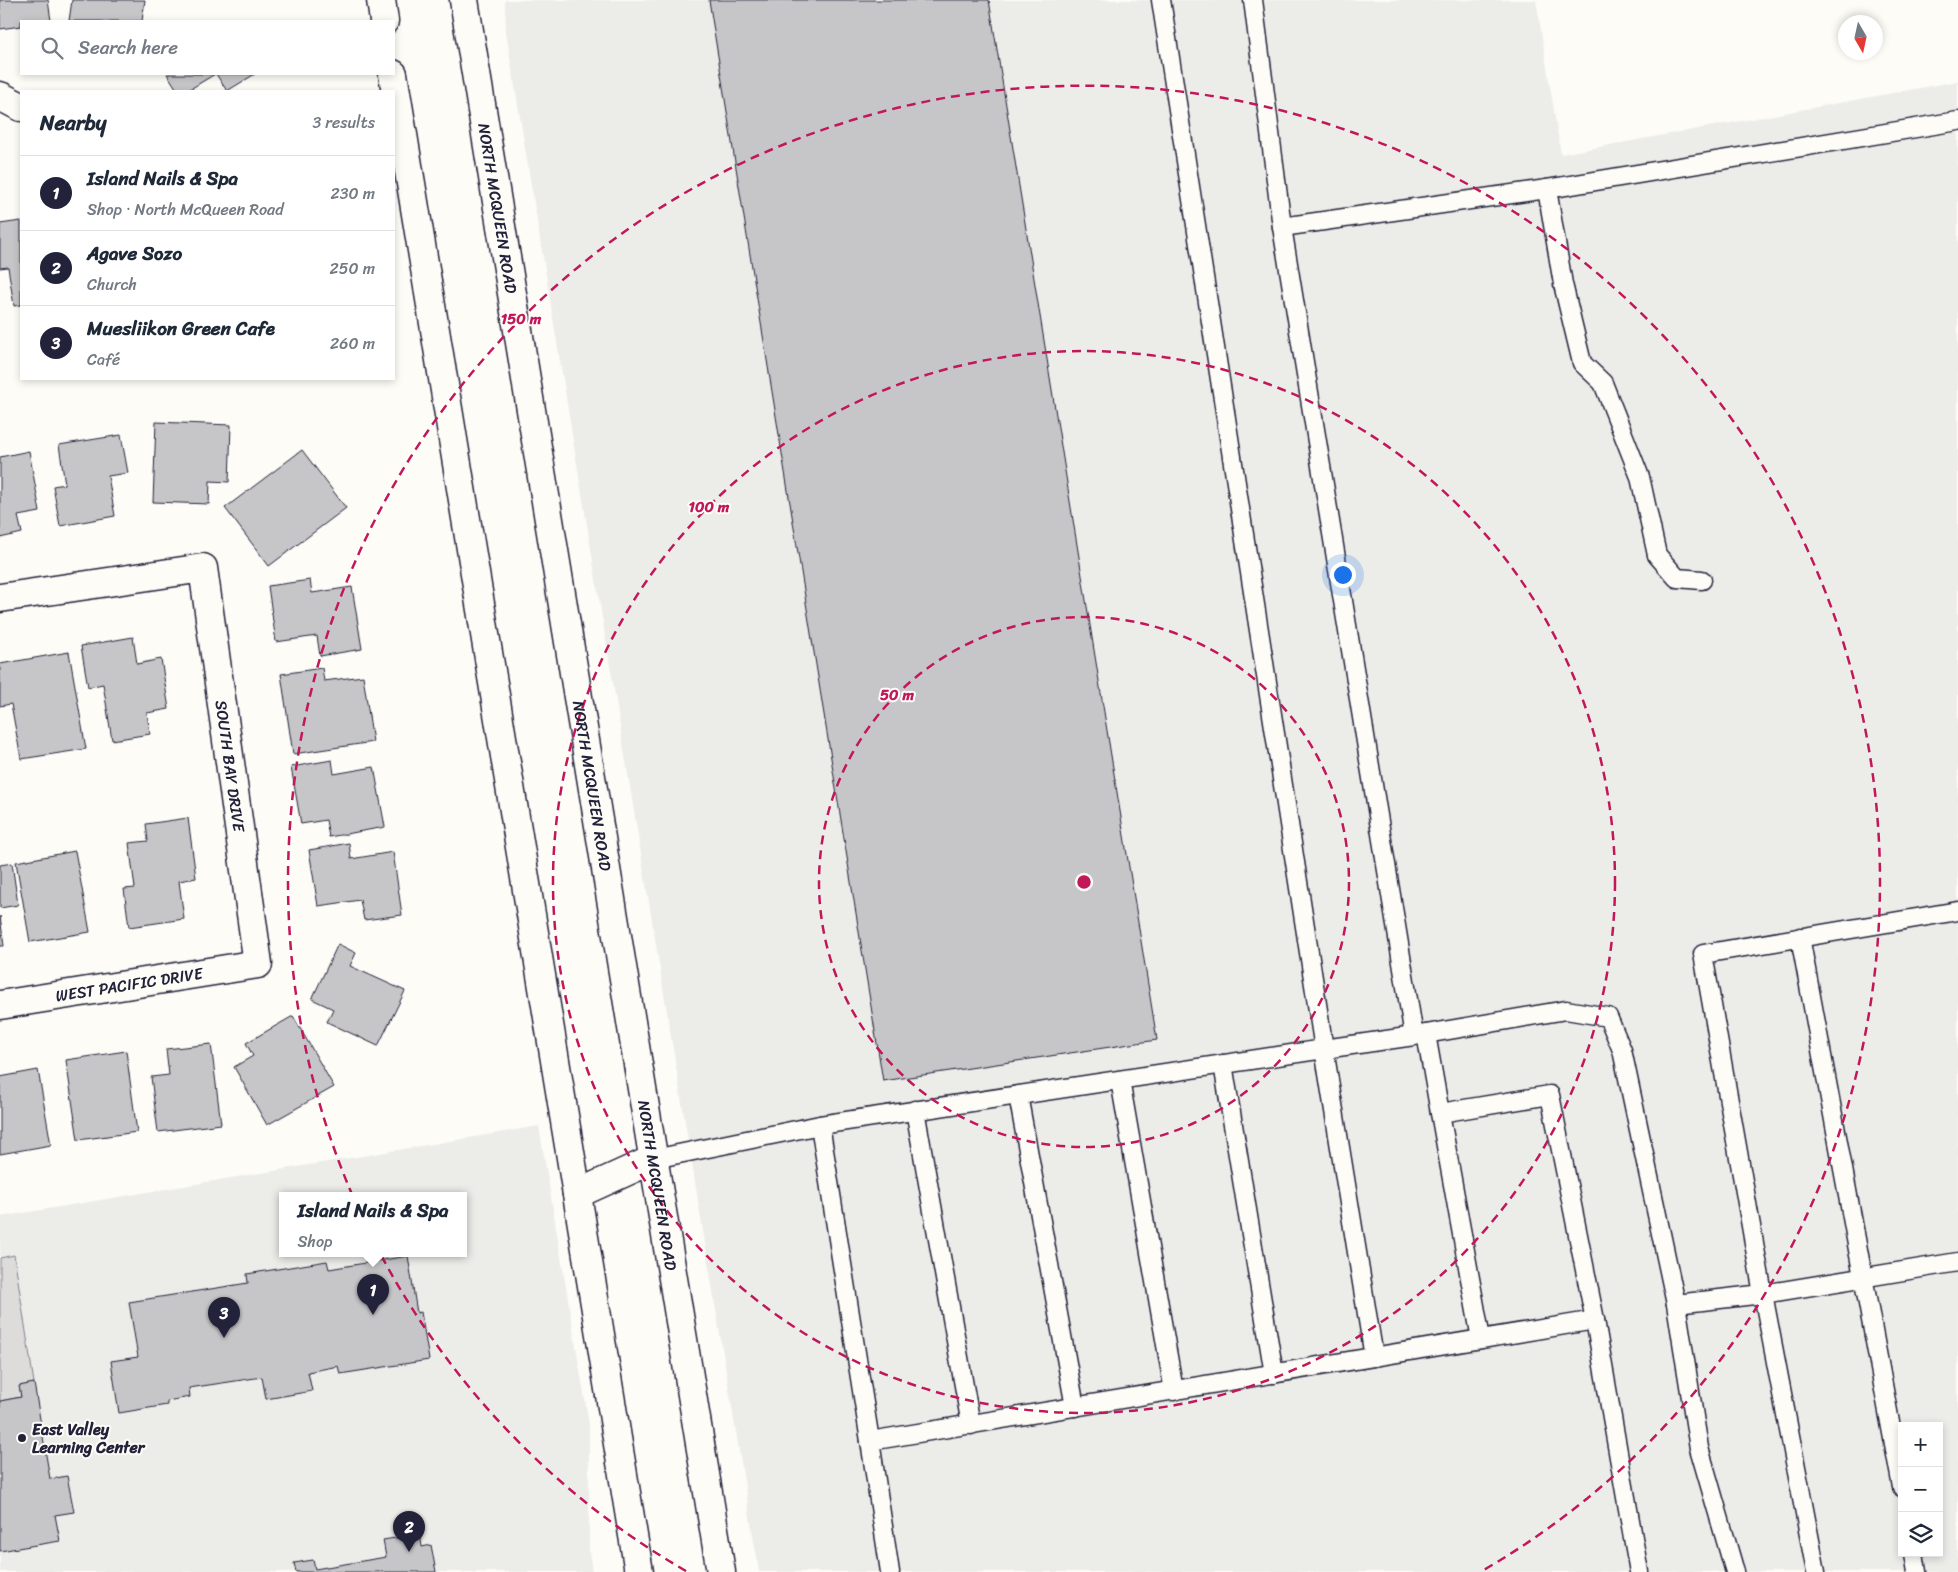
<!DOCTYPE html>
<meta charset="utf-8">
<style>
body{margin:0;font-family:Sriracha,sans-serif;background:#f2f2f3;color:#1f2937}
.controls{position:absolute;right:15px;bottom:15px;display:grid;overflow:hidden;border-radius:0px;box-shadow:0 2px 8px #0003}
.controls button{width:45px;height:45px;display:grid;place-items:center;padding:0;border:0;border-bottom:1px solid #e0e1e3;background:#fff;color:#1f2937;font:25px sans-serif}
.compass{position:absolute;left:1838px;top:15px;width:45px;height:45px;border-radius:50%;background:#fff;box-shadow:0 2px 8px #0003;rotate:171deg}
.you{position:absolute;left:1342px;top:574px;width:18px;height:18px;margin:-12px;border:4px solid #fff;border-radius:50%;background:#1a73e8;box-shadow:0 0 0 8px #1a73e833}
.badge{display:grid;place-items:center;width:32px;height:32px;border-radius:50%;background:#22223b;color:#fff;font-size:16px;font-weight:700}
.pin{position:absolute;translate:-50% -41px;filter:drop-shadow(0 1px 2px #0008)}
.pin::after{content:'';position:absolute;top:26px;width:18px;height:15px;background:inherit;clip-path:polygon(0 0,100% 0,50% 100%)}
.popup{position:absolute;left:279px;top:1192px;width:188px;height:65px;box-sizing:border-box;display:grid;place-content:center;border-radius:0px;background:#fff;filter:drop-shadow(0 1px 4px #0005);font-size:16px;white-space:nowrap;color:#747a83}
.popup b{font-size:19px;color:#1f2937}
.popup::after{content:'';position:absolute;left:50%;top:100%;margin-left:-10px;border:10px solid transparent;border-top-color:#fff}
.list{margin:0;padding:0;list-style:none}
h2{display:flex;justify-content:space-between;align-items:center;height:65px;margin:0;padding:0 20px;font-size:21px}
h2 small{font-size:16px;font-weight:400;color:#747a83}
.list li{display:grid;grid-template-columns:32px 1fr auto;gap:15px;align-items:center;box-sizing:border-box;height:75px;padding:0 20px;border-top:1px solid #e0e1e3}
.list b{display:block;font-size:19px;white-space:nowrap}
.list p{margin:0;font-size:16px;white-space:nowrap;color:#747a83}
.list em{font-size:16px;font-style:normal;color:#747a83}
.icon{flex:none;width:28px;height:28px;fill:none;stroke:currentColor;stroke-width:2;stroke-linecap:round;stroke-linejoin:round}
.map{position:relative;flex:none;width:1958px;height:1572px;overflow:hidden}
.search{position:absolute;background:#fff;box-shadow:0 2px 8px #0003;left:20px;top:20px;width:375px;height:55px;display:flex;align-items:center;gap:12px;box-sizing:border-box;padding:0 18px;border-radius:0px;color:#747a83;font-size:19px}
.panel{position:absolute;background:#fff;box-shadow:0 2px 8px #0003;left:20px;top:90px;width:375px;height:290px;border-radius:0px}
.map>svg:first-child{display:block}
</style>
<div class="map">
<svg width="1958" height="1572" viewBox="0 0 1958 1572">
<rect width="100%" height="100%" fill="#fdfcf7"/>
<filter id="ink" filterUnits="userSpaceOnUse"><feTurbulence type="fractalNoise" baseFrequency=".02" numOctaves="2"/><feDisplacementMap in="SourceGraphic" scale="10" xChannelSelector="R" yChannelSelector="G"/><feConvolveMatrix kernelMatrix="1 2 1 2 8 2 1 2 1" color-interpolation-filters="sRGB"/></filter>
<g filter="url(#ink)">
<g fill="#ecece9" fill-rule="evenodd">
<path d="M 505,0 L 1536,0 L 1561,154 L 1958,81 L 1958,1572 L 759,1572 L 506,32 ZM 1902,1426 L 1939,1426 L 1939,1553 L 1902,1553 Z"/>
<path d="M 539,1126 L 589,1424 L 589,1551 L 592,1572 L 0,1572 L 0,1217 ZM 283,1196 L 463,1196 L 463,1254 L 283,1254 Z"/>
</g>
<polygon fill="#dddcdb" stroke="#807f8b" points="14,1255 34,1383 20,1386 21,1397 0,1401 0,1258"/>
<g fill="#c6c6c8" stroke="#22223b">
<polygon points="0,0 48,0 51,21 21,21 21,26 0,29"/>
<polygon points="72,0 145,0 142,21 69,21"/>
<polygon points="709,0 989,0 1157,1040 883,1081"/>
<polygon points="167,74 215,74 187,91 178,91"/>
<polygon points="216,74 255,74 227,91"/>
<polygon points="21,221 21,305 14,306 8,267 0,268 0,224"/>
<polygon points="156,422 231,425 229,482 210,481 209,504 153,502"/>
<polygon points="121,435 128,473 108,476 115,516 60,526 53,486 65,484 59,445"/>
<polygon points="302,450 346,508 269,566 225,508"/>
<polygon points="29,451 40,512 18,516 22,533 0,538 0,457"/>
<polygon points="310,580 312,593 352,587 362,649 320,656 317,636 276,642 268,586"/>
<polygon points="133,637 137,664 161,659 169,709 147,713 150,734 112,740 103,684 88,687 81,646"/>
<polygon points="69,652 86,749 21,759 11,704 0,706 0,664"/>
<polygon points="322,668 324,681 363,676 373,742 293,754 281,674"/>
<polygon points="332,760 334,774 374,767 385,827 329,837 326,820 301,824 291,767"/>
<polygon points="188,818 196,878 179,881 184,919 129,927 124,889 135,888 129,843 148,841 146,824"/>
<polygon points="349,843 351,859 393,852 402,915 364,920 360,900 318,906 309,850"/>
<polygon points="75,851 90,932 30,942 16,862"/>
<polygon points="12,863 18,905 0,908 0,865"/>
<polygon points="0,916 4,946 0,946"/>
<polygon points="338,944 356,953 350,966 405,991 378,1046 327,1022 333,1009 312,999"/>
<polygon points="293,1016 334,1087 267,1125 234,1067 253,1056 246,1043"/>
<polygon points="211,1044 221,1124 158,1132 151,1077 169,1075 166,1049"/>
<polygon points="126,1051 137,1132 78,1140 66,1060"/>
<polygon points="38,1070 51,1145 0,1154 0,1077"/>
<polygon points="408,1256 417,1313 421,1312 429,1360 340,1374 338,1366 308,1372 312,1391 266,1399 262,1377 189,1388 190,1397 167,1401 167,1405 119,1413 111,1361 138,1357 129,1302 248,1283 247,1274 327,1261 329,1269"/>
<polygon points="34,1383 50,1479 67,1476 74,1512 55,1515 60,1541 0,1551 0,1401 21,1397 19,1386"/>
<polygon points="420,1534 422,1547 431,1545 436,1572 296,1572 294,1563 313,1560 315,1569 386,1557 383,1540"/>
</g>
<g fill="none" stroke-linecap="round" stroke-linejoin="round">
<defs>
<g id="service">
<polyline points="1253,0 1282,227 1414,1036"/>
<polyline points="1547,189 1563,284 1582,363 1603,383 1640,477 1657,555 1677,578 1702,580"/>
<polyline points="1282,227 1547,189 1958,121"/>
<polyline points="1800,937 1902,1487"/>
<polyline points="1426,1034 1440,1113 1550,1095 1595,1320"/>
<polyline points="1223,1064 1274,1374"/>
<polyline points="1120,1080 1174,1391"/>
<polyline points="1018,1095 1075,1407"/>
<polyline points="915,1110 971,1425"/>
<polyline points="1440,1113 1481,1339"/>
<polyline points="820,1125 870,1441"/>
<polyline points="654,1159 820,1125 1324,1049 1161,0"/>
<polyline points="1676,1304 1763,1294 1703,954 1958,911"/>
<polyline points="1374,1357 1324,1049 1414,1036 1566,1010 1608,1017 1622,1050 1676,1304 1699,1448 1735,1572"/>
<polyline points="1914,1553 1917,1572"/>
<polyline points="890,1572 870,1441 1595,1320 1639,1572"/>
<polyline points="1816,1572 1763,1294 1958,1262"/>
</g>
<g id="minor">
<polyline points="0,96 21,107"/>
<path id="s1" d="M 0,598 L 203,568 L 258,964 L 0,1005"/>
</g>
<g id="secondary">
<polyline points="381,0 384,21"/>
<path id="s2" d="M 464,0 L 721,1572"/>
<polyline points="393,74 639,1572"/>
<polyline points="577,1194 654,1159"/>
</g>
</defs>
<use href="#service" stroke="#22223b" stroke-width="21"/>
<use href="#minor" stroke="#22223b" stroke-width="31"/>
<use href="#secondary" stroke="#22223b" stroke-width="31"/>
<use href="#service" stroke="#fdfcf7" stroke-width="18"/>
<use href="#minor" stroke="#fdfcf7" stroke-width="28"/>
<use href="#secondary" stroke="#fdfcf7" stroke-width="28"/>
</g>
</g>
<g fill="none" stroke="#c2185b" stroke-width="2.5" stroke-dasharray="9 6">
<circle cx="1084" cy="882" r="265"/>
<circle cx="1084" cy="882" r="531"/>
<path d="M686 1571A796 796 0 1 1 1482 1571"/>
</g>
<circle fill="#22223b" stroke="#fdfcf7" stroke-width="2" cx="22" cy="1438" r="5"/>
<g text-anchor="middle" stroke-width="4" stroke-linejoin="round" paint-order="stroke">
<g font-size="16" fill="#22223b" stroke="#fdfcf7">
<text dy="6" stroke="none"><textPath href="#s2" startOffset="211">NORTH MCQUEEN ROAD</textPath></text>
<text dy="6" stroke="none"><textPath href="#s1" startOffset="405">SOUTH BAY DRIVE</textPath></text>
<text dy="6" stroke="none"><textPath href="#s2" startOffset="796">NORTH MCQUEEN ROAD</textPath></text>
<text transform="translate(129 984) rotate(-9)" y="6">WEST PACIFIC DRIVE</text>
<text dy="6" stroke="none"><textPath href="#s2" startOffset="1201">NORTH MCQUEEN ROAD</textPath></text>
</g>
<g font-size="16" font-weight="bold" fill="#22223b" stroke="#fdfcf7" text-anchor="start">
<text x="32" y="1435">East Valley<tspan x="32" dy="18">Learning Center</tspan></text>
</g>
</g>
<circle cx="1084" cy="882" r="8" fill="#c2185b" stroke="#fdfcf7" stroke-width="2.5"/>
<g font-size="15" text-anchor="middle" font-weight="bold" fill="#c2185b" stroke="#fdfcf7" stroke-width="4" stroke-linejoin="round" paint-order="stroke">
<text x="521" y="324">150 m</text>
<text x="709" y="512">100 m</text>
<text x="897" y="700">50 m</text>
</g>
</svg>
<div class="controls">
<button>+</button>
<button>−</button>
<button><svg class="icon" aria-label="layers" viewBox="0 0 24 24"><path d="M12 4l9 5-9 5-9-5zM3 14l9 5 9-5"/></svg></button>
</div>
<svg class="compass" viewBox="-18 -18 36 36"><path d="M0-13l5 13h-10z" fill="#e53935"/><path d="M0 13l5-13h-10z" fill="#747a83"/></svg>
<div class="you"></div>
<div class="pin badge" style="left:373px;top:1315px">1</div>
<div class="popup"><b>Island Nails &amp; Spa</b>Shop</div>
<div class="pin badge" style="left:409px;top:1552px">2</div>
<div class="pin badge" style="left:224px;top:1338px">3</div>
<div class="search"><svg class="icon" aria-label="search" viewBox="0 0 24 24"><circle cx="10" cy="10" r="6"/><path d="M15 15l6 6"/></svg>Search here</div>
<section class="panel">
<h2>Nearby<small>3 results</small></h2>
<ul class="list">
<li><span class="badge">1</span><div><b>Island Nails &amp; Spa</b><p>Shop · North McQueen Road</p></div><em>230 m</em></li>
<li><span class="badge">2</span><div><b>Agave Sozo</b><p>Church</p></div><em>250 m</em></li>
<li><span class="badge">3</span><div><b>Muesliikon Green Cafe</b><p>Café</p></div><em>260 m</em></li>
</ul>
</section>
</div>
